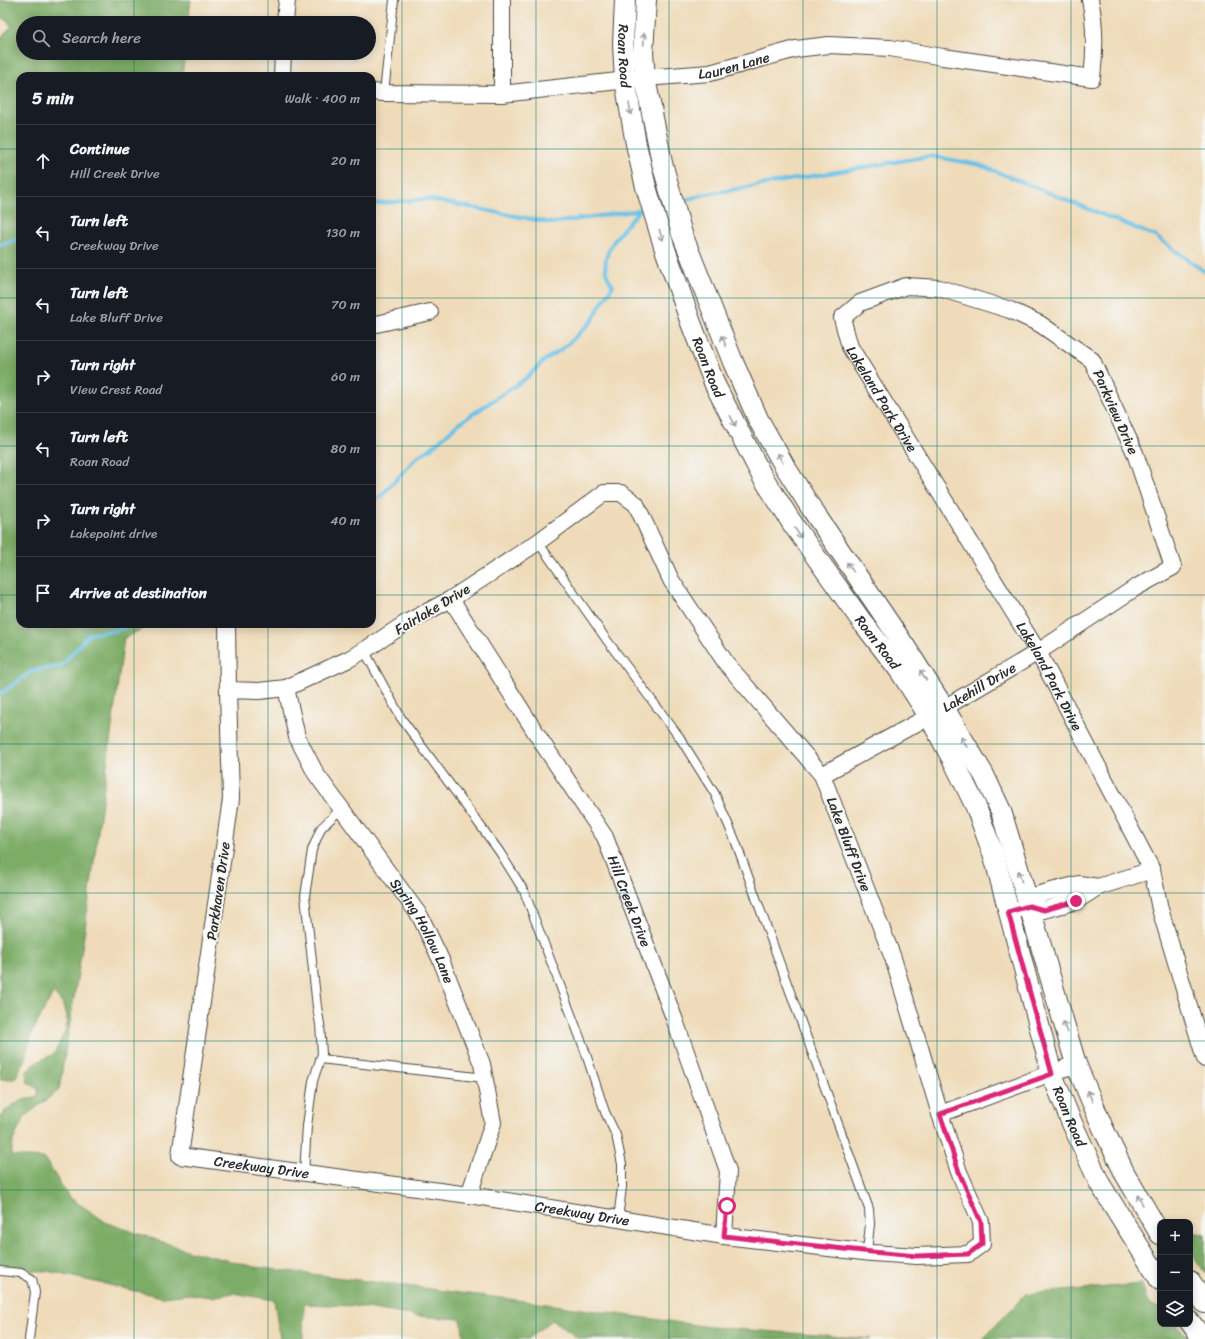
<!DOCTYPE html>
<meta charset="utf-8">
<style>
body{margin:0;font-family:Sriracha,sans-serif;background:#242831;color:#f1f3f6}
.controls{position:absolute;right:12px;bottom:12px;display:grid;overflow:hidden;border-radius:8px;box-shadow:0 2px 10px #0003}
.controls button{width:36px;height:36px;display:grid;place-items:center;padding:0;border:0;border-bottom:1px solid #363941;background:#171b24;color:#f1f3f6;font:20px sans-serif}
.stop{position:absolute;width:12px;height:12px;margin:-9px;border:3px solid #db2777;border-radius:50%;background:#fff}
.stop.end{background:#db2777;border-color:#fff;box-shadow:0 1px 4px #0008}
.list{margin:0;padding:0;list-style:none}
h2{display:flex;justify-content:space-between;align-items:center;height:52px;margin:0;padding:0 16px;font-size:17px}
h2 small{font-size:13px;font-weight:400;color:#9ea1a6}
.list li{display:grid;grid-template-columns:26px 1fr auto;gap:12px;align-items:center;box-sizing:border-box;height:72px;padding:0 16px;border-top:1px solid #363941}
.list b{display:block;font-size:15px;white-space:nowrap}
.list p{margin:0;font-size:13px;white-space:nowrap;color:#9ea1a6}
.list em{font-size:13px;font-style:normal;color:#9ea1a6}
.icon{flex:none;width:22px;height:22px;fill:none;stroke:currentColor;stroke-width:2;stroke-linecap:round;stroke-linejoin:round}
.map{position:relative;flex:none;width:1205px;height:1339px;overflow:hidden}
.search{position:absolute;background:#171b24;box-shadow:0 2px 10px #0003;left:16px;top:16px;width:360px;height:44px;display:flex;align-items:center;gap:10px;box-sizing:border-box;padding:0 14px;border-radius:22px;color:#9ea1a6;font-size:15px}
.panel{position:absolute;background:#171b24;box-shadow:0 2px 10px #0003;left:16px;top:72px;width:360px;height:556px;border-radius:12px}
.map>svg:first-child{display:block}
</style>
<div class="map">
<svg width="1205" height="1339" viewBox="0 0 1205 1339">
<rect width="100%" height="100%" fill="#f6f6f2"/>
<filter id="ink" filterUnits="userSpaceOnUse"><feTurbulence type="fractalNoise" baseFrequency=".025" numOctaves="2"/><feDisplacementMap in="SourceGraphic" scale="8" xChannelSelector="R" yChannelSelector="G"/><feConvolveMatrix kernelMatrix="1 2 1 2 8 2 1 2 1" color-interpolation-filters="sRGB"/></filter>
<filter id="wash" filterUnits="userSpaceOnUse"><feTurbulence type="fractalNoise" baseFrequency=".012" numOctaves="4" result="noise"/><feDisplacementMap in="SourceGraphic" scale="16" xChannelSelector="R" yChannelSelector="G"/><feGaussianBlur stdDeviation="0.9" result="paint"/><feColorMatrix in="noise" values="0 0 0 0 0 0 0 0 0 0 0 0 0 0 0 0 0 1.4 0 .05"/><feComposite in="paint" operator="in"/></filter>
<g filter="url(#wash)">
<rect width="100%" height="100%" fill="#efdbb9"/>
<g fill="#7cac66" stroke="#546c48">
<path d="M 0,0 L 191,0 L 188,23 L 23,23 L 23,53 L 185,53 L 182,76 L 20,76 L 20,624 L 147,624 L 145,628 L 124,638 L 84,936 L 59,1090 L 24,1117 L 13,1141 L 11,1156 L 44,1158 L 69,1197 L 107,1223 L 189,1251 L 255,1267 L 525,1301 L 710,1327 L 871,1339 L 579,1339 L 552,1320 L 528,1339 L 464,1339 L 461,1319 L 416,1316 L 354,1306 L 304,1304 L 303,1339 L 280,1339 L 274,1300 L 233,1293 L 211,1297 L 189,1294 L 162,1297 L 47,1271 L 20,1270 L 0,1267 L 0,1117 C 11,1103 21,1100 38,1096 L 38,1089 L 28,1083 L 26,1072 L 35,1063 L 54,1054 L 66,1029 L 67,1015 L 62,1003 L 53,993 L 32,1033 L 24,1061 L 15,1079 L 0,1079 L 0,39 L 12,26 L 0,16 Z"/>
<polygon points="1190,1232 1205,1234 1205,1273 1190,1251"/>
<polygon points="1142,1284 1148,1303 1160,1309 1160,1324 1177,1324 1188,1339 983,1339 1026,1294"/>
</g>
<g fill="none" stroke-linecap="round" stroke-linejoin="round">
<g stroke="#6ac2e7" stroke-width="4">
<polyline points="684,200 707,194 930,156 980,165 1155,236 1205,272"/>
<polyline points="372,204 427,199 552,223 640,210"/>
<polyline points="0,245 17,239 20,239"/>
<path d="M 372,503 L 381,496 L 417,457 L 430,449 L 458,424 L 525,379 L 546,359 L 559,351 L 570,342 L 593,320 L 599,307 L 613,286 C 591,258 622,230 640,210"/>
<polyline points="0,694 32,671 61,666 89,634 119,630 130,624"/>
</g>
</g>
</g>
<g filter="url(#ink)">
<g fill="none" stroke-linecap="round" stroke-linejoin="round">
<defs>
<g id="service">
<polyline points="384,93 394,0"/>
<polyline points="538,542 606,639 680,738 715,794 735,840 869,1209 870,1224 867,1252"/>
<polyline points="364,650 401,718 499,851 524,891 584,1048 605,1112 616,1135 622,1164 622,1187 618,1219"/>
<polyline points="320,1059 485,1078"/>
<polyline points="304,1173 307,1126 313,1081 322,1054 320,1024 317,1007 305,896 312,850 321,828 341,809"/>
<polyline points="0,1271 21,1273 32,1279 35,1292 29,1339"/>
</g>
<g id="minor">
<polyline points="502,0 502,94"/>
<polyline points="285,23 287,0"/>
<polyline points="282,76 283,53"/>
<path id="s1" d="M 372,92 L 384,93 L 502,94 L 645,78 L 710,73 L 796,49 L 829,45 L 890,48 L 943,57 L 1092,78 C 1095,52 1096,26 1090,0"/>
<polyline points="372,325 430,312"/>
<path id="s2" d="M 451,599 L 545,747 L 605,837 L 674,1018 L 728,1171 L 724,1236"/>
<path id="s3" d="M 227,624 L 228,690 L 231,799 L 180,1156 L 469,1195 L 724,1236 L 872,1253 L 917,1256 L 968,1254 L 982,1244 L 981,1222 L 959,1172 L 940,1114 L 893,958 L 822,775 L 726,663 L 671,580 L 636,504 L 621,493 L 604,493 L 538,542 L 451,599 L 406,623 L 368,648 L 349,659 L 286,688 L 259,691 L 228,690"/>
<path id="s4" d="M 286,688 L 297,737 L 316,774 L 420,916 L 441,960 L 482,1064 L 493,1123 L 469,1195"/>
<path id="s5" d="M 822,775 L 944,708 L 1038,652 L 1135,588 L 1173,567 L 1135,453 L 1092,360 L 1040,324 L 1010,310 L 939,288 L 906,286 L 860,303 L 842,318 L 850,347 L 1038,652 L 1152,870 L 1160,909 L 1205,1059"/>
<polyline points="1098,887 1152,870"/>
<polyline points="1020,909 1029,906 1044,910 1076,901 1098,887 1079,884 1040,894 1029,906"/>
<polyline points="940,1114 1076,1064"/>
</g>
<g id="tertiary">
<path id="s6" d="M 625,0 L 623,45 L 625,80 L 636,144 L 646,187 L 664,246 L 691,323 L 715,385 L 762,476 L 794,526 L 860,619 L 900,671 L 929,716 L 955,764 L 976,807 L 994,856 L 1052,1074 L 1071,1121 L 1100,1184 L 1160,1280"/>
<polyline points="646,0 643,53 645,78 662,163 682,234 733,362 758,419 784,465 813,511 904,645 944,708 984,775 1001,811 1076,1064 1103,1128 1125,1174 1160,1234"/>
<polyline points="1190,1281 1205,1303"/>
<polyline points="1190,1322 1203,1339"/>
</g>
</defs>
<use href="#service" stroke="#484540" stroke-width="10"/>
<use href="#minor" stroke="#484540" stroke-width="18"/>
<use href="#tertiary" stroke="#484540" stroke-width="22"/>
<use href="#service" stroke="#fff" stroke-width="8"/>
<use href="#minor" stroke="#fff" stroke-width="16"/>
<use href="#tertiary" stroke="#fff" stroke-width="20"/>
</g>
<defs><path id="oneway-shaft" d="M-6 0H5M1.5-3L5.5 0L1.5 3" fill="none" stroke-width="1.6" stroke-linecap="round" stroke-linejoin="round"/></defs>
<g stroke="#a0a0a0">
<use href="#oneway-shaft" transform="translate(644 39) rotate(-87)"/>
<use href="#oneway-shaft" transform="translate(630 109) rotate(80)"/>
<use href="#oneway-shaft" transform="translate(661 235) rotate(73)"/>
<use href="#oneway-shaft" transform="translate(724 341) rotate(-112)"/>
<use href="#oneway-shaft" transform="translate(733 421) rotate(63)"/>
<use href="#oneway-shaft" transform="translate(780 458) rotate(-119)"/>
<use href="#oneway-shaft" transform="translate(798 533) rotate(56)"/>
<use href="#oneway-shaft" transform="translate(850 567) rotate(-125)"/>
<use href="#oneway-shaft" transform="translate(923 675) rotate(-123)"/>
<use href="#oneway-shaft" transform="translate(964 742) rotate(-120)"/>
<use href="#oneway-shaft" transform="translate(1020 876) rotate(-106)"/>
<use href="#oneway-shaft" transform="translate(1065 1027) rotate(-107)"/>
<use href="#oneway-shaft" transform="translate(1090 1096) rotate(-113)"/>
<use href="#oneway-shaft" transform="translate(1140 1200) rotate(-120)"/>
</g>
</g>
<g fill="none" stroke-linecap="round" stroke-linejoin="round" filter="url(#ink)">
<polyline stroke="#db2777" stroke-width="5" points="727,1206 724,1236 872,1252 917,1256 968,1254 982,1244 981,1222 959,1172 940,1114 1052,1074 1008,912 1029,906 1044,910 1076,901"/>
</g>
<path fill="none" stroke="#0f766e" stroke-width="1" stroke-opacity="0.55" d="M 134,0 L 134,23M 268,0 L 268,23M 402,0 L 402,1339M 536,0 L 536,1339M 669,0 L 669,1339M 803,0 L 803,1339M 937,0 L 937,1339M 1071,0 L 1071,1339M 134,53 L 134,76M 268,53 L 268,76M 0,149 L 20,149M 372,149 L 1205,149M 0,298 L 20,298M 372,298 L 1205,298M 0,446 L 20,446M 372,446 L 1205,446M 0,595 L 20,595M 372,595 L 1205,595M 134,624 L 134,1339M 268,624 L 268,1339M 0,744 L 1205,744M 0,893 L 1205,893M 0,1041 L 1205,1041M 0,1190 L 1205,1190"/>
<g text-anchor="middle" stroke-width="4" stroke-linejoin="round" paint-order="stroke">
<g font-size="14" fill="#2b2b2b" stroke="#f6f6f2">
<text dy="5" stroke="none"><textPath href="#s6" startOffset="56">Roan Road</textPath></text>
<text dy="5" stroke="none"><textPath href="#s1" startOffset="364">Lauren Lane</textPath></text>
<text dy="5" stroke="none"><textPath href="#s6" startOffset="380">Roan Road</textPath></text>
<text dy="5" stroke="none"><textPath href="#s5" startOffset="998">Lakeland Park Drive</textPath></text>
<text transform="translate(1116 412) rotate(66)" y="5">Parkview Drive</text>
<text transform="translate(432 609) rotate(-31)" y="5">Fairlake Drive</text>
<text dy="5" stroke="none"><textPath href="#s6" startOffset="704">Roan Road</textPath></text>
<text dy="5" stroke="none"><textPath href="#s5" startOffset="1322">Lakeland Park Drive</textPath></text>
<text dy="5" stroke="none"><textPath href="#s5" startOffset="180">Lakehill Drive</textPath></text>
<text transform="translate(849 844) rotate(69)" y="5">Lake Bluff Drive</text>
<text transform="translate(218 891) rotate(-82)" y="5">Parkhaven Drive</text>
<text dy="5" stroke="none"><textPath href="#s2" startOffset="352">Hill Creek Drive</textPath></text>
<text dy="5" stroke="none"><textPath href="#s4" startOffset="282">Spring Hollow Lane</textPath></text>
<text dy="5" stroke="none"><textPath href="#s6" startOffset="1220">Roan Road</textPath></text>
<text dy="5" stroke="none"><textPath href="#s3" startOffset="618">Creekway Drive</textPath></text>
<text dy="5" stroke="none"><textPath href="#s3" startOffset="942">Creekway Drive</textPath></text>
</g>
</g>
</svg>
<div class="controls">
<button>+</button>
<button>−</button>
<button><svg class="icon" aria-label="layers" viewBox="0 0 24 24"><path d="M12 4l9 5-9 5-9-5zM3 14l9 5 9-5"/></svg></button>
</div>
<div class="stop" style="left:727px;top:1206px"></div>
<div class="stop end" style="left:1076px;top:901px"></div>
<div class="search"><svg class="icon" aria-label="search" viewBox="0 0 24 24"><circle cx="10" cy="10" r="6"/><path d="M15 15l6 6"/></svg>Search here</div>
<section class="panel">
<h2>5 min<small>Walk · 400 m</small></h2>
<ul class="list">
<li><svg class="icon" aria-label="ahead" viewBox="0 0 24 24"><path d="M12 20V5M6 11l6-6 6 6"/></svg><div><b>Continue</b><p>Hill Creek Drive</p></div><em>20 m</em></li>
<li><svg class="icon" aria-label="left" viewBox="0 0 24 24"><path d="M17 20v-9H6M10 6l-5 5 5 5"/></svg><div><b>Turn left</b><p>Creekway Drive</p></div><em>130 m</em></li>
<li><svg class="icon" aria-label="left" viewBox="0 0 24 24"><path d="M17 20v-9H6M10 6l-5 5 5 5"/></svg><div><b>Turn left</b><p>Lake Bluff Drive</p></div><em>70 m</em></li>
<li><svg class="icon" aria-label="right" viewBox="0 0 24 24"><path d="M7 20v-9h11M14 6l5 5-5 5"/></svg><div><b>Turn right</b><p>View Crest Road</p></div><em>60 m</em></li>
<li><svg class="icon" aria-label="left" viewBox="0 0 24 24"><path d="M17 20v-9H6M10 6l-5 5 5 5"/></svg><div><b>Turn left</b><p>Roan Road</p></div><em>80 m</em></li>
<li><svg class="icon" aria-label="right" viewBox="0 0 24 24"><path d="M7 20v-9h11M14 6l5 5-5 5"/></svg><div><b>Turn right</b><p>Lakepoint drive</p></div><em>40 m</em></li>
<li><svg class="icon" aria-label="arrive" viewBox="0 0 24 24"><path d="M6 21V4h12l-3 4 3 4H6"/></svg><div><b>Arrive at destination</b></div></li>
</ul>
</section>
</div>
